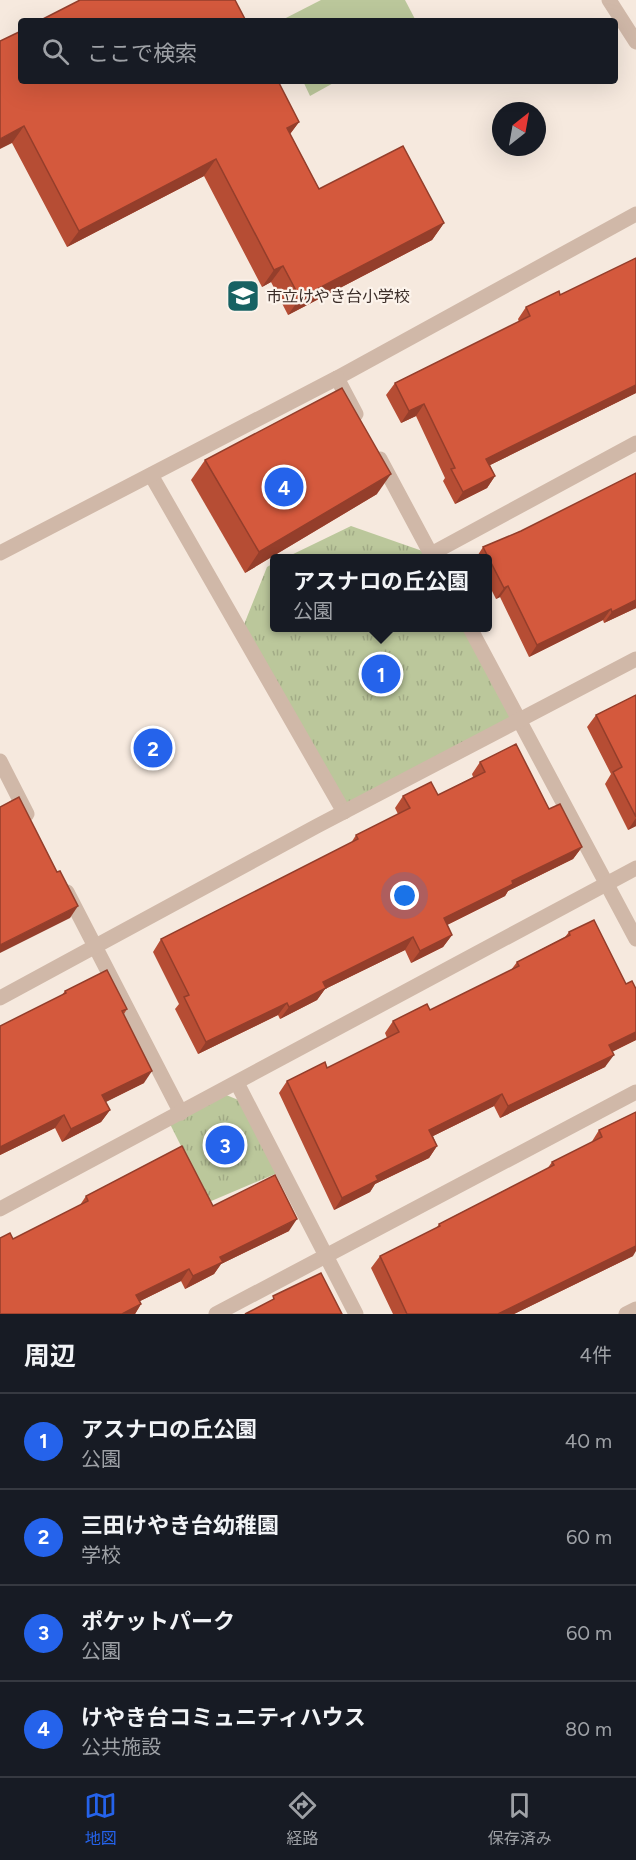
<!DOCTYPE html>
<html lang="ja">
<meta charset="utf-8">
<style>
body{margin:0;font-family:Figtree,"Noto Sans JP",sans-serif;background:#20242c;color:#f1f3f6}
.compass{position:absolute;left:492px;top:102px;width:54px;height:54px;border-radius:50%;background:#171b24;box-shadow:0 6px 24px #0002;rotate:31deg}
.you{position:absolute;left:405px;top:896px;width:21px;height:21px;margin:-15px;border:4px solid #fff;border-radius:50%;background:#1a73e8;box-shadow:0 0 0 9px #1a73e833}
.badge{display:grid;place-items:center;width:39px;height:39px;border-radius:50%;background:#2563eb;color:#fff;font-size:20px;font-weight:700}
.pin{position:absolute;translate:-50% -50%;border:3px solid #fff;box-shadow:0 2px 6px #0006}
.popup{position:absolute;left:270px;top:554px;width:222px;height:78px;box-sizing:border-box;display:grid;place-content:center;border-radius:6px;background:#171b24;filter:drop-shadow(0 2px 4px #0005);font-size:20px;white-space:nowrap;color:#9ea1a6}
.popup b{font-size:22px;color:#f1f3f6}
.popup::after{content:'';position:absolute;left:50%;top:100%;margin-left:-12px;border:12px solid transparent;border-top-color:#171b24}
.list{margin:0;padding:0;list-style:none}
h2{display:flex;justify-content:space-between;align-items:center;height:78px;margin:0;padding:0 24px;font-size:26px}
h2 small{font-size:20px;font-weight:400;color:#9ea1a6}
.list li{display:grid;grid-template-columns:39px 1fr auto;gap:18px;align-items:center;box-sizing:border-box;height:96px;padding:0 24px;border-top:2px solid #363941}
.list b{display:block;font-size:22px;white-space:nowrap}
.list p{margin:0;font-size:20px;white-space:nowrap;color:#9ea1a6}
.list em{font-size:20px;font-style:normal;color:#9ea1a6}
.icon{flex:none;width:33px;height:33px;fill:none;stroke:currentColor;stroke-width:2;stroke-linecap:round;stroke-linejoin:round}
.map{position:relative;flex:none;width:636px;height:1314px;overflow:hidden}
.search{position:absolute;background:#171b24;box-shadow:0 6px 24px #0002;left:18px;right:18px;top:18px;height:66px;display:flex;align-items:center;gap:15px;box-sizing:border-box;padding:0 21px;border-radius:6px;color:#9ea1a6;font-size:22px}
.sheet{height:462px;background:#171b24}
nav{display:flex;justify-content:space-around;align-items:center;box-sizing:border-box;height:84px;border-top:2px solid #363941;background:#171b24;font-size:16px;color:#9ea1a6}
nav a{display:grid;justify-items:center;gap:3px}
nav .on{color:#2563eb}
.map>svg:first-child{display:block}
</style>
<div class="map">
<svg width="636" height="1314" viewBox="0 0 636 1314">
<defs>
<pattern id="grass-tufts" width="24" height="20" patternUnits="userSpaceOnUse" patternTransform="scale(1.5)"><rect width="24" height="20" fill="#bbc79b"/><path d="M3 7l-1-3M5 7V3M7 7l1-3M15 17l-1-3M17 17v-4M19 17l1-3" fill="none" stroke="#a2ab86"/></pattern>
</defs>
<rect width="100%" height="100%" fill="#f6e9de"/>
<g fill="url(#grass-tufts)">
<polygon points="351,526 431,554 433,558 285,558"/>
<polygon points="274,563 274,628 470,628 520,720 344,812 243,627 267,567"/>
<polygon points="219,1092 248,1104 282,1171 209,1202 168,1120"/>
</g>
<g fill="#bbc79b">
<polygon points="321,0 405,0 416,21 280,21"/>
<polygon points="303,81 337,81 310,96"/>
</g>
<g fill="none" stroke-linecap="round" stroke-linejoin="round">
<g stroke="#d0b8a8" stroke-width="15">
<polyline points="609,0 636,42"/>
<polyline points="356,414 337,378 636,214"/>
<polyline points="380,459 433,558"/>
<polyline points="151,475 344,812"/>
<polyline points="0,553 337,378"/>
<polyline points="431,554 636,443"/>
<polyline points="470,628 636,939"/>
<polyline points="0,761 27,814"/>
<polyline points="67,892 181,1113"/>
<polyline points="0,998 317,826 636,659"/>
<polyline points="237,1083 356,1314"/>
<polyline points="0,1209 636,868"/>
<polyline points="216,1314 636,1092"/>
<polyline points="626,1314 636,1309"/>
</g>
</g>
<g fill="#b64d34">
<polygon points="0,41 299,122 290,134 319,189 444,223 432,240 288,315 271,282 262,287 204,176 67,247 12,143"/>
<polygon points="560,295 636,393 490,465 495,476 487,488 455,504 443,481 445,478 416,416 401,423 386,395 395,383 519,322 518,319 526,307"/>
<polygon points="205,460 377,494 245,573 191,480"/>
<polygon points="521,531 636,608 604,623 603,620 529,657 500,597 496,599 488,583 488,558 476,558 483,547"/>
<polygon points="636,695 636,826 628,830 605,784 611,774 587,727 596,715"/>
<polygon points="480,762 549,809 582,847 573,859 508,891 505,896 447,925 452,935 443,947 411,963 405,950 325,989 317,1000 280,1019 278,1015 198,1054 175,1009 179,1004 153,952 161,939 351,843 356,835 398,814 395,808 403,796 438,795 473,777 472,774"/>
<polygon points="569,932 626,984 636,989 636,1040 612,1052 605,1067 500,1118 494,1106 433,1136 437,1146 429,1158 375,1184 370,1192 334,1210 279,1093 287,1081 327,1068 387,1038 385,1033 393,1021 430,1010 511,970 517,962 565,937"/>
<polygon points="65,991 127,1009 124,1014 144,1083 105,1102 110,1110 101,1122 62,1142 55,1128 0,1155 0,1026 62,995"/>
<polygon points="636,1112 633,1256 514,1314 393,1314 371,1268 380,1256 436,1229 439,1224 547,1169 552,1162 591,1143 599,1130"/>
<polygon points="86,1196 213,1206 289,1231 221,1264 214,1274 185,1289 181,1281 140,1301 141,1304 135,1314 0,1314 13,1239 80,1205"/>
</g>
<g fill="#943e2b">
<polygon points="299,122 287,138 287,128"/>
<polygon points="24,126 12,143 0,149 0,139"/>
<polygon points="216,159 204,176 67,247 79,231"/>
<polygon points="444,223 432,240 288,315 300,298"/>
<polygon points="283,266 271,282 262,287 274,270"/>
<polygon points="636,385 636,393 478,471 486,459"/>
<polygon points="424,404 416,416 401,423 409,411"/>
<polygon points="391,474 377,494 245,573 259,552"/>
<polygon points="495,476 487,488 455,504 463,492"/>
<polygon points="508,586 500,597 496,599 504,588"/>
<polygon points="636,600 636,608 604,623 612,612"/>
<polygon points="611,609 603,620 529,657 537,645"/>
<polygon points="636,818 636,826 628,830"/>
<polygon points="582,847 573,859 508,891 505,896 435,931 444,918 512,881"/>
<polygon points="78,906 70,918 0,953 0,945"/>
<polygon points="452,935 443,947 411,963 420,951"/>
<polygon points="413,937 405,950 325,989 317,1000 280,1019 289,1007 323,982"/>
<polygon points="287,1003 278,1015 198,1054 206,1042"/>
<polygon points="636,1032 636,1040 601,1057 609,1045"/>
<polygon points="614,1055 605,1067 500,1118 508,1106"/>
<polygon points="152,1071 144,1083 94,1108 102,1095"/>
<polygon points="502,1094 494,1106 421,1142 429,1130"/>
<polygon points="110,1110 101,1122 62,1142 71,1129"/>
<polygon points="64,1115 55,1128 0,1155 0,1147"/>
<polygon points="437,1146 429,1158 375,1184 370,1192 334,1210 342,1198 376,1176"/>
<polygon points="297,1219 289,1231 221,1264 214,1274 185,1289 193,1276 220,1257"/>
<polygon points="636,1243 636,1251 633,1256 514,1314 498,1314"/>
<polygon points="189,1269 181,1281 128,1307 136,1295"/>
<polygon points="141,1304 135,1314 122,1314"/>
</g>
<g fill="#d4593d" stroke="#943e2b" stroke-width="1.5">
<polygon points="80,0 235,0 246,21 39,21"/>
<polygon points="21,31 21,81 278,81 299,122 287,128 319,189 403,146 444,223 300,298 283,266 274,270 216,159 79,231 24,126 0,139 0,41"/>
<polygon points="636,258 636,385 486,459 495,476 463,492 451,469 455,468 424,404 409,411 395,383 530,316 526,307 559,291 560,295"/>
<polygon points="342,388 391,474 259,552 205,460"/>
<polygon points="636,473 636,600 612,612 611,609 537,645 508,586 504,588 483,547 521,531"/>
<polygon points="636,695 636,817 613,772 622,767 596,715"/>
<polygon points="516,744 549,809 560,804 582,847 512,881 513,884 444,918 452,935 420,951 413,937 323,982 326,988 289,1007 287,1003 206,1042 184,997 189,995 161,939 358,839 356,835 410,808 403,796 431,782 438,795 485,772 480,762"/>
<polygon points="19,797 57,872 60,871 78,906 0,945 0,807"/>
<polygon points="594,920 626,984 632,981 636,989 636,1032 609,1045 614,1055 508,1106 502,1094 429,1130 437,1146 376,1176 378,1180 342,1198 287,1081 325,1062 327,1068 399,1032 393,1021 427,1004 430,1010 519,966 517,962 570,935 569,932"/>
<polygon points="107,970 127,1009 122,1011 152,1071 102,1095 110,1110 71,1129 64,1115 0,1147 0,1026 66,993 65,991"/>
<polygon points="636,1112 636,1246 498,1314 407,1314 380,1256 440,1226 439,1224 554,1165 552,1162 602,1137 599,1130"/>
<polygon points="182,1146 213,1206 275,1175 297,1219 220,1257 223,1262 193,1276 189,1269 136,1295 141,1304 122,1314 0,1314 0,1238 10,1233 13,1239 88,1201 86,1196"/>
<polygon points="321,1273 342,1314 245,1314 274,1299 273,1296"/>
</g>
<defs>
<symbol id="school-square" viewBox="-11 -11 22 22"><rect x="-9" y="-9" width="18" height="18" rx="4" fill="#186263" stroke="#fcf3eb"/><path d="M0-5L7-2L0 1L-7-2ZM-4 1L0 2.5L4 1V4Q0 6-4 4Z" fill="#fff"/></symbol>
</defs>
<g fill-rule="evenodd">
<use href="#school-square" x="224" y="277" width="38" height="38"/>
</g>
<g text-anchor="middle" stroke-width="4.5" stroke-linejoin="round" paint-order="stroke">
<g font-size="16" fill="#3c2e29" stroke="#fcf3eb" text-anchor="start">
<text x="266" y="302">市立けやき台小学校</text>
</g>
</g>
</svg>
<svg class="compass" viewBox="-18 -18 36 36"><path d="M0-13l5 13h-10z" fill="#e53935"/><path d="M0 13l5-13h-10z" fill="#9ea1a6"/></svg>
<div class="you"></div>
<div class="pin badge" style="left:381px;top:674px">1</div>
<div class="popup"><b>アスナロの丘公園</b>公園</div>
<div class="pin badge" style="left:153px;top:748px">2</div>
<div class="pin badge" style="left:225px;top:1145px">3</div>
<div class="pin badge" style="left:284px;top:487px">4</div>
<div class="search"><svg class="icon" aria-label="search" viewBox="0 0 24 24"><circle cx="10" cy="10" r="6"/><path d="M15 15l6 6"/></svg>ここで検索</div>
</div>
<section class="sheet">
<h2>周辺<small>4件</small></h2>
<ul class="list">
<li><span class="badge">1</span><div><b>アスナロの丘公園</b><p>公園</p></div><em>40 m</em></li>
<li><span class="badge">2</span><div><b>三田けやき台幼稚園</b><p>学校</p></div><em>60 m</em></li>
<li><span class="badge">3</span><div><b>ポケットパーク</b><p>公園</p></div><em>60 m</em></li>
<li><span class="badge">4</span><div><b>けやき台コミュニティハウス</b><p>公共施設</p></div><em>80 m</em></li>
</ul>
</section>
<nav>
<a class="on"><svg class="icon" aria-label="map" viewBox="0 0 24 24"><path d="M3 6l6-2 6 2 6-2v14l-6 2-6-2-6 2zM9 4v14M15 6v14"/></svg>地図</a>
<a><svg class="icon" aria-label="directions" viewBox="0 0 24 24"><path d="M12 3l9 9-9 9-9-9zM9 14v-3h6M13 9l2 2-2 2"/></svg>経路</a>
<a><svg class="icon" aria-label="saved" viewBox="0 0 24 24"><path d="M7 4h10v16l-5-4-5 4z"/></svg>保存済み</a>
</nav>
